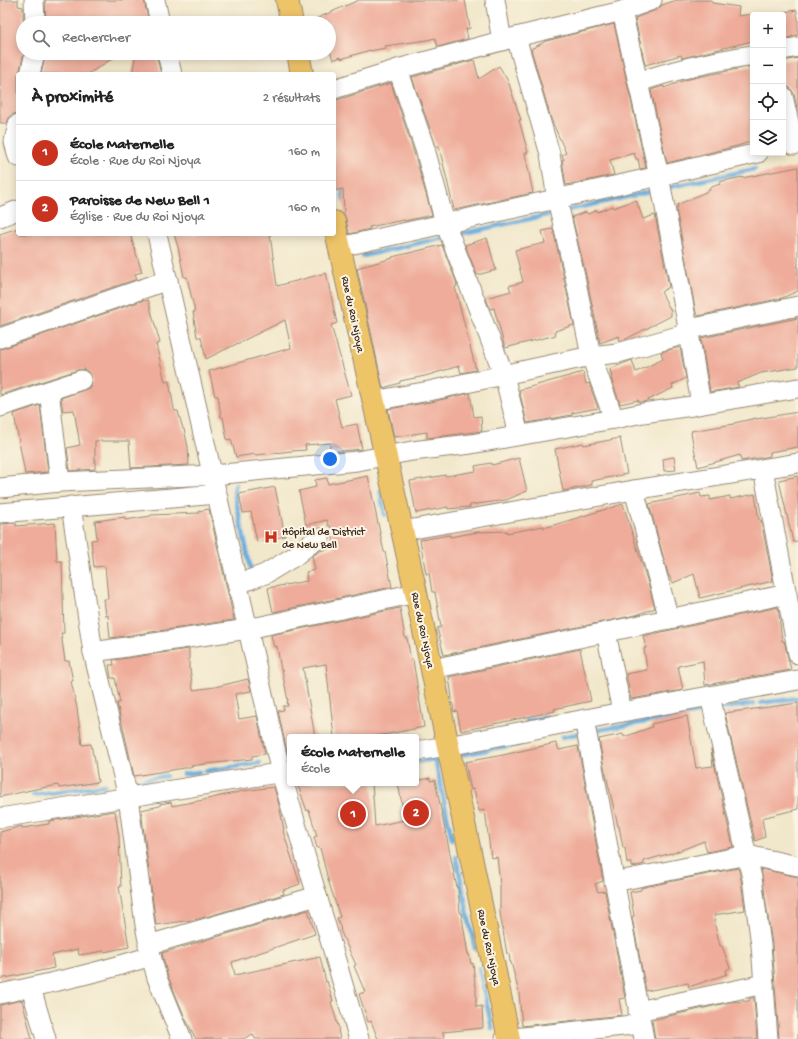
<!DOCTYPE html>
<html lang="fr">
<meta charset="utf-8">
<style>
body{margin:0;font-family:"Gochi Hand",sans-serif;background:#f6f6f6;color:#222}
.controls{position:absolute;right:12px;top:12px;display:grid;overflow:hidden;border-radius:4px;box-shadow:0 2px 10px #0003}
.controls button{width:36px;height:36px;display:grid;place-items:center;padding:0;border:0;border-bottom:1px solid #e0e0e0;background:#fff;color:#222;font:20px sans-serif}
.you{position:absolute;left:330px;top:459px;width:14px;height:14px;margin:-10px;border:3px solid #fff;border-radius:50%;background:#1a73e8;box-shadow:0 0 0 6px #1a73e833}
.badge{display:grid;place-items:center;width:26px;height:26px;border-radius:50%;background:#c8321e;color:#fff;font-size:13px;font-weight:700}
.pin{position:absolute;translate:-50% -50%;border:2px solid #fff;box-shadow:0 1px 4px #0006}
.popup{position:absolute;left:287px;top:734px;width:132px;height:52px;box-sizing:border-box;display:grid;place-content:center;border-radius:4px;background:#fff;filter:drop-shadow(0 1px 3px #0005);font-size:13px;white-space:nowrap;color:#767676}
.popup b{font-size:15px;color:#222}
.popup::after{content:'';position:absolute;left:50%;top:100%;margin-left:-8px;border:8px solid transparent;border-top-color:#fff}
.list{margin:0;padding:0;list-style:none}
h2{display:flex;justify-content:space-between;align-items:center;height:52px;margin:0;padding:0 16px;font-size:17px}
h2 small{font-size:13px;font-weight:400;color:#767676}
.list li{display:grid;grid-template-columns:26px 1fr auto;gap:12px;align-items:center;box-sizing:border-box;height:56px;padding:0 16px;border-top:1px solid #e0e0e0}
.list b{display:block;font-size:15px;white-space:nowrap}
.list p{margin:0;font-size:13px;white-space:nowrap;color:#767676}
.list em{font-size:13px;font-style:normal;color:#767676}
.icon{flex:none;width:22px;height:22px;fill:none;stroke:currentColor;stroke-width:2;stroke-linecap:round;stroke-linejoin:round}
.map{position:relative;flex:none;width:798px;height:1039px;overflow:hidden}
.search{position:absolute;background:#fff;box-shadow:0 2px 10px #0003;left:16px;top:16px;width:320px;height:44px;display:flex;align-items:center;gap:10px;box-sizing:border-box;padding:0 14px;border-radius:22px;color:#767676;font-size:15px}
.panel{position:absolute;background:#fff;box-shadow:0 2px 10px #0003;left:16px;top:72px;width:320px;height:164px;border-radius:4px}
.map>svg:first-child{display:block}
</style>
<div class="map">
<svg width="798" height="1039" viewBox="0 0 798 1039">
<rect width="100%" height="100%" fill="#fcf5e5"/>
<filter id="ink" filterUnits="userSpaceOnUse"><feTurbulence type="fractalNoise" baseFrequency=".025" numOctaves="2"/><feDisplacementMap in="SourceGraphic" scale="8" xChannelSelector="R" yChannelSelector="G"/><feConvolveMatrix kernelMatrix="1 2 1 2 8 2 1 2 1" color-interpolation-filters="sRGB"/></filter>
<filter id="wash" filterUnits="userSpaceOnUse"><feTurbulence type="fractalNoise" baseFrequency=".012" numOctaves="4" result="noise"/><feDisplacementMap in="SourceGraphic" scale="16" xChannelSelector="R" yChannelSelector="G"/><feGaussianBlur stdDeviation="0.9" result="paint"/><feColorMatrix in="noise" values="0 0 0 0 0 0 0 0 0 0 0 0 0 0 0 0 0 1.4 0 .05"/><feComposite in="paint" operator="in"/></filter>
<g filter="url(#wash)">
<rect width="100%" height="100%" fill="#f1e7ca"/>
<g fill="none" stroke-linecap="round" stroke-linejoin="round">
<g stroke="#68acdd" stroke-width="4.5">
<polyline points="342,188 344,200"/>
<polyline points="665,188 755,169"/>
<polyline points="564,211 658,190"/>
<polyline points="455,235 557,213"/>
<polyline points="363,256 445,237"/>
<polyline points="701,339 705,352 703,357 704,359"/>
<polyline points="236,484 234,491 251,570"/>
<polyline points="380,491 385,515"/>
<polyline points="761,703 798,698"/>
<polyline points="718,709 754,704"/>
<polyline points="527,721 547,717"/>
<polyline points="593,731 709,711"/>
<polyline points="562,737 582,733"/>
<polyline points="490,749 520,744"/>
<polyline points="459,755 487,750"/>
<polyline points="416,762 435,759 452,839"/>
<polyline points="205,771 260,763"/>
<polyline points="183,774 199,772"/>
<polyline points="138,780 166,776"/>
<polyline points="33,795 105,785"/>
<polyline points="456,857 475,949"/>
<polyline points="479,968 492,1028"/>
</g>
</g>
<g id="blocks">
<g fill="#efac9a">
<polygon points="0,0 18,0 18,6 23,7 24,53 19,74 18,74 18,113 14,114 10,116 7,123 0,123"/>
<polygon points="45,0 144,0 149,23 46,23"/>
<polygon points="359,0 465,0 470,28 466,29 468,39 438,47 435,38 427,40 385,46 386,48 370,51 370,50 341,59 341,57 333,60 329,47 329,23 306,23"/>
<polygon points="677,0 711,0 712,3 739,7 738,16 753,14 753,41 682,58 681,55 645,65 635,18 656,10 660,7 662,5"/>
<polygon points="797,10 797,16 798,16 798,35 792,36 792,37 783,39 783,12"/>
<polygon points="614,24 646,168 640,169 638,159 636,159 634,153 610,160 614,175 566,185 562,160 564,160 562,155 566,153 551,119 531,49 546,41"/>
<polygon points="46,53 121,53 88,74 41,74"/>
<polygon points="136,53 156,53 161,74 132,74"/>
<polygon points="798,58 798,113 794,94 791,89 787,86 783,85 783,61"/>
<polygon points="474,60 479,79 499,66 508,81 521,120 519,120 528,153 525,153 533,193 454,210 439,146 436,146 412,77"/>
<polygon points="753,66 753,141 737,146 667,163 651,90 664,86 664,88 685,80 698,77"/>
<polygon points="391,83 414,152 432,215 404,221 404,220 369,227 370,229 349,234 346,219 344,214 343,189 334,191 334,100 337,100"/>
<polygon points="798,167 798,291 782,298 698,316 696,313 676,209 678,208 677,205 710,190 709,188 720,184 719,182 742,177 742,178"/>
<polygon points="636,200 643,219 655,215 669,287 661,292 671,311 671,316 626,339 620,341 619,336 600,343 586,275 572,217 586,212 588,214 597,210 598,212 612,206 613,208"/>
<polygon points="18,228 18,234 130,234 142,272 135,274 137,279 0,326 0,234"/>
<polygon points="553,229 574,325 555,331 556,335 505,348 494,308 490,309 486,298 511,291 509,286 523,282 515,250 545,243 542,231"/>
<polygon points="174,234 270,234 277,286 326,273 337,323 331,325 351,395 335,399 342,427 357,424 362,449 330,452 330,443 305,445 306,450 292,451 256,455 255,454 236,457 231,439 227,440 223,417 221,417 218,396 215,396 209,371 291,348 285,320 206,359 201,337 197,337 193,312 195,312 191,295 187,277 184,277 178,247"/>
<polygon points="487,238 496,270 477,275 465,245"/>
<polygon points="442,245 456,281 457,286 455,287 476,370 461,373 459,366 425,376 400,381 400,383 383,388 357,268 393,258 392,257"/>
<polygon points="144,300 145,301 148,300 160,343 156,344 165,382 169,381 174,409 175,411 178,411 183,429 184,429 188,447 189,465 131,468 129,441 95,441 95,469 70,471 67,448 80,445 74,410 63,411 61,398 84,390 89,388 92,383 91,376 88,372 84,369 78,370 0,395 0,349 4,348"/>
<polygon points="798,318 798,367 761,373 737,383 739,387 710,392 701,338"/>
<polygon points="680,347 686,378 672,385 673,388 644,402 639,402 638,400 620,404 611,378 612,378 610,369 624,363 632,360 636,372 663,359 661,352"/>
<polygon points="583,372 586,384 589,383 598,408 572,413 572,415 566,416 527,423 519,390"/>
<polygon points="470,393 474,417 481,416 482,431 427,438 427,432 394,437 388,409 431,402"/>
<polygon points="40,405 48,472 25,474 14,414"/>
<polygon points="798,412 798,447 770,452 770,456 741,461 740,455 698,467 691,433 692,433 691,431 734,424 734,423 756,418 756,419"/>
<polygon points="620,438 627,474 591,481 592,485 563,491 555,449 583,443 584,445"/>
<polygon points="674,457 676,470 664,471 663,459"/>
<polygon points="519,458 527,491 506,500 470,505 470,507 448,509 448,507 416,513 410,481 446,475 446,476 476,471 475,466 491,463 492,465"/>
<polygon points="368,476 384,552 385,552 392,587 273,612 268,588 307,581 306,572 315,570 312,556 320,551 335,547 330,525 328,526 327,520 306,525 299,491 316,487 315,480 327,478 328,484"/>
<polygon points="798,476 798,541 793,542 779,480"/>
<polygon points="275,487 285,536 257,542 251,512 243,513 239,494"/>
<polygon points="700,493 701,497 710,496 710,500 730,496 730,499 755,494 759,520 761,520 773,581 700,598 694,574 673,583 668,574 649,504"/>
<polygon points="623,504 648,583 655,608 636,615 444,655 437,628 441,627 435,592 432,592 429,573 426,574 420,540 450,535 450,537 478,532 507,531 507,533 544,526 544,528"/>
<polygon points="209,509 234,620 110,638 108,615 106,616 104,599 108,599 105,566 94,567 91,540 97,539 95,521 125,517 125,520 151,516 151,515 199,513 199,511"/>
<polygon points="16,523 16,526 55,523 57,561 62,561 64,633 61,633 65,661 69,661 73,681 71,681 77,708 82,745 91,744 93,755 94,755 98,782 59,788 58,785 31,790 0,797 0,524"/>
<polygon points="778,607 782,641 784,641 791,670 705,685 703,661 678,666 683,690 631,699 626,674 647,670 644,648 646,648 643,636"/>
<polygon points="400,608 405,638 407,638 411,660 413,660 424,727 389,734 365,737 334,737 326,664 303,668 315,737 290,737 290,751 287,752 278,711 284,710 283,706 288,706 287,701 288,701 282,670 281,670 277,646 274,647 271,635"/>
<polygon points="189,649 189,669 190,669 193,690 215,687 248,679 251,691 235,694 239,719 257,716 265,754 252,756 252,759 205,764 191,766 191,767 134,776 122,723 121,723 120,716 117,703 120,703 115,678 111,678 109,665 114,665 113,660"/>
<polygon points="580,649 591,701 554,709 555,711 461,731 457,711 454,712 449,677"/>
<polygon points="798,703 798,809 762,818 765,837 755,841 725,713"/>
<polygon points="687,716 696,768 713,766 711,749 733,847 707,852 704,841 671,854 671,853 644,861 644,864 632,867 632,863 627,863 625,848 623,848 619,826 618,826 603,762 599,739 623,734 624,737 652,727 651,724"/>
<polygon points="556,743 559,750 578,746 603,881 595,884 598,892 605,891 625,998 619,999 622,1015 522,1026 519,993 511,962 510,962 509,953 507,954 502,925 500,913 500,884 497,857 491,858 485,810 479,811 474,789 471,790 465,762 503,755"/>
<polygon points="430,778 430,781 435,780 457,888 458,887 460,912 461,912 468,954 469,954 471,964 473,963 475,985 476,985 476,1007 482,1006 483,1028 443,1032 444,1039 378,1039 371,1021 368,1022 359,994 365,992 354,966 356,965 340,930 341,930 337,918 340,917 329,883 320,848 317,848 314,837 317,836 309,810 307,811 297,783 372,783 375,826 405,820 398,783 416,783 416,781"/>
<polygon points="274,787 279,805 284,830 283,831 300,884 283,890 284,894 199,919 156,925 141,810 160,806 160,804 171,802 172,806 203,800 243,791"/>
<polygon points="115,811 119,837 121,887 119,887 129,947 104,952 104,951 79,955 78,949 52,955 54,968 0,979 0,832 22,826 22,828 49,824 49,821"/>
<polygon points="738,868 741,880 745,910 714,915 716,920 714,921 720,946 722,946 730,968 726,970 727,974 689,987 688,983 646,991 632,917 634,916 630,892 641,890 641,888 649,886"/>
<polygon points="761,869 798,877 798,1039 779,1039 772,944"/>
<polygon points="308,910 315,934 232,962 235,975 320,957 326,982 327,981 333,1001 331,1002 339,1029 338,1030 340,1039 255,1039 253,1034 243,1039 196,1039 185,1018 167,974 162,953"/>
<polygon points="750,998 754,998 757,1039 655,1039 652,1020 730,1002 749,1001 749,999"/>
<polygon points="22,1000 32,1039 0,1039 0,1005"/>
</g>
</g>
</g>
<g filter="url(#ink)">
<use href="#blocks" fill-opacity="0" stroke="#968874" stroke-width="1"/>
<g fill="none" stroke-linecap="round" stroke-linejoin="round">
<defs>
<g id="minor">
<polyline points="34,0 35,23"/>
<polyline points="155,0 160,23"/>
<polyline points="495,0 502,41"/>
<polyline points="622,11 659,176 689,333 701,404"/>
<polyline points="516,37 550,154 557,199 575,277 591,356 614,419"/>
<polyline points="783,50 798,47"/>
<polyline points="167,53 172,74"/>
<polyline points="398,69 425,149 445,223 504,375 519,435"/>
<polyline points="30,74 35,53"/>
<path d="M 639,82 C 676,69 714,61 753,55"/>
<polyline points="334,89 398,69 516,37 622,11 652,0"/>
<polyline points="783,96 794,145"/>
<polyline points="18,124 14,142 18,157"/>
<polyline points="0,217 18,210"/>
<polyline points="157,234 281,773 359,1039"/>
<polyline points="340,247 659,176 758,153"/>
<polyline points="0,338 168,280"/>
<polyline points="49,391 60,482"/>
<polyline points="373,401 429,391 591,356 618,353 689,333 691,329 699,327 798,306"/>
<polyline points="0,407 81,380"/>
<polyline points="763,469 798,654"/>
<polyline points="0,488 60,482 213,475 357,461 412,451 471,444 614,419 643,413 692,406 798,388"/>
<polyline points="634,490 669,619"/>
<polyline points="71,506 93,652 128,797 145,925 151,956 157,978 182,1039"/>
<polyline points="0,513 217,494"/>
<polyline points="402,531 634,490 798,463"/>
<polyline points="238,584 265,574 295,556 310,544 320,538"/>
<polyline points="606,632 622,712"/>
<polyline points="93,652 248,629 416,593"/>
<polyline points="432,669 787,594"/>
<polyline points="710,696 752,878 761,945 768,1039"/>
<polyline points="584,719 644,1039"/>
<polyline points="416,751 448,746 622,712 798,680"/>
<polyline points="0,818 290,771"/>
<polyline points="614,882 747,855 798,866"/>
<polyline points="148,945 317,896"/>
<polyline points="31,988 46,1039"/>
<path d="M 0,994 C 51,983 101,972 151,956"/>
<polyline points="638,1011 764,984"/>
<polyline points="505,1039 641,1024"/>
</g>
<g id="major">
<polyline points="287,0 292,23"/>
<polyline points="298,53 302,74"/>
<polyline points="334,222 416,593 509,1039"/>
</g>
</defs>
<use href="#minor" stroke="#968874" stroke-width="21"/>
<use href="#major" stroke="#968874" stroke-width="24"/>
<use href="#minor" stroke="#fff" stroke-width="19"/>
<use href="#major" stroke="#eec469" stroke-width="22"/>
</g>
</g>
<defs>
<symbol id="hospital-bare" viewBox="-9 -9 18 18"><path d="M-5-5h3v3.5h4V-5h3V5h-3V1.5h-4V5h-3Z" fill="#c8321e" stroke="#fcf5e5" stroke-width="2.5" paint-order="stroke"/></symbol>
</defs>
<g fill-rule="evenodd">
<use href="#hospital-bare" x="261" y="527" width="20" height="20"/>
</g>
<g text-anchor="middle" stroke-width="4" stroke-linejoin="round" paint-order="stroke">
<g font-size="11" fill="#3b2a1e" stroke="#fcf5e5">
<text transform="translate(354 314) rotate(78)" y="4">Rue du Roi Njoya</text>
<text transform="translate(424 630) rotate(78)" y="4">Rue du Roi Njoya</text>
<text transform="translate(490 947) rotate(78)" y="4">Rue du Roi Njoya</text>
</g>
<g font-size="11" fill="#3b2a1e" stroke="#fcf5e5" text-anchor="start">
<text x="282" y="535">Hôpital de District<tspan x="282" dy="13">de New Bell</tspan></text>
</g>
</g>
</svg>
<div class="controls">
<button>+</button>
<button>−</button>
<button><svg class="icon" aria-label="locate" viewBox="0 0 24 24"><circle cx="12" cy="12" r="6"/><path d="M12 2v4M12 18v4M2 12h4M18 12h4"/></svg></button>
<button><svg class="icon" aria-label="layers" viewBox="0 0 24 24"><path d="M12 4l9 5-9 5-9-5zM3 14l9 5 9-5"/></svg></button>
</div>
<div class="you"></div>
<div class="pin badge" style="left:353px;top:814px">1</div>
<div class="popup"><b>École Maternelle</b>École</div>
<div class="pin badge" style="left:416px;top:813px">2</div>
<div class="search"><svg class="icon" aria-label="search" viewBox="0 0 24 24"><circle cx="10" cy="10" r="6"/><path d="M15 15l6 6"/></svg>Rechercher</div>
<section class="panel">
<h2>À proximité<small>2 résultats</small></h2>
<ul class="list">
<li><span class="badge">1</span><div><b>École Maternelle</b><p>École · Rue du Roi Njoya</p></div><em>160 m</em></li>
<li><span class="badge">2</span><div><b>Paroisse de New Bell 1</b><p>Église · Rue du Roi Njoya</p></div><em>160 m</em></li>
</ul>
</section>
</div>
